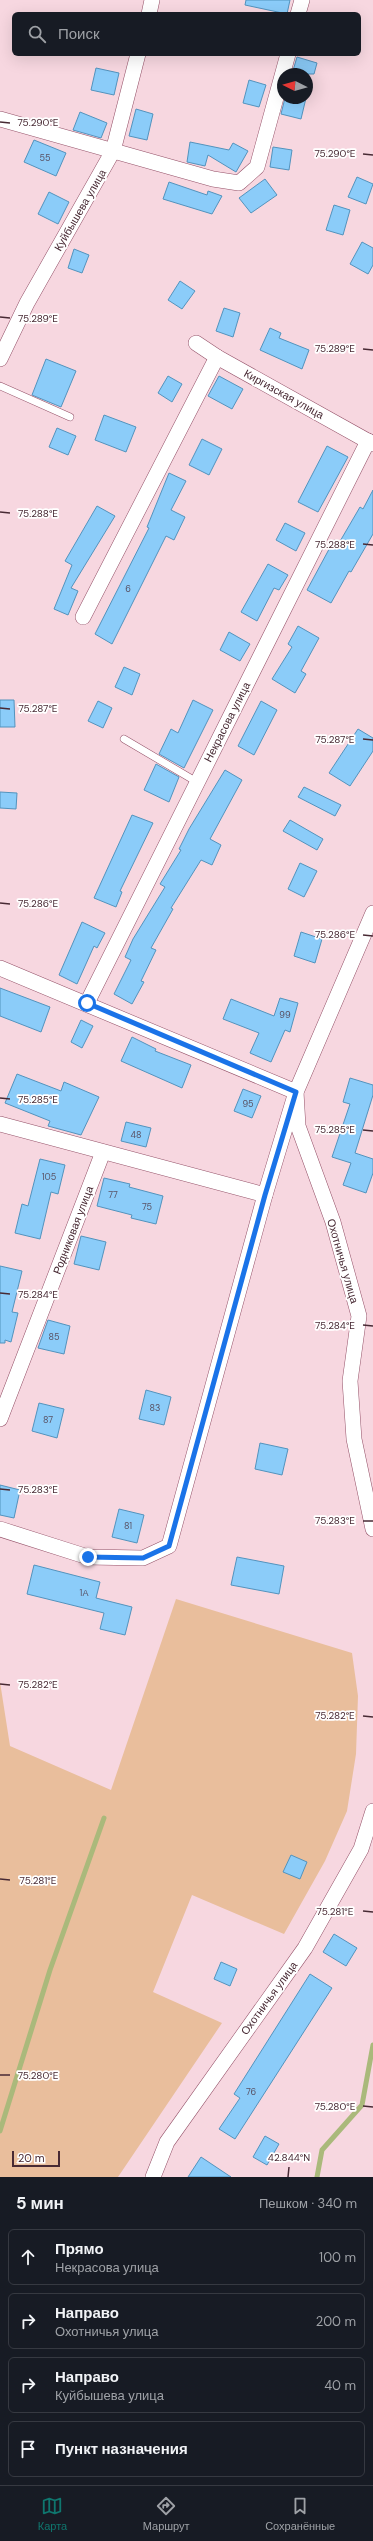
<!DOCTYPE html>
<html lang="ru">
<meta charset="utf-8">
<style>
body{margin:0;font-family:"DM Sans",sans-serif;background:#20242c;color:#f1f3f6}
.compass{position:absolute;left:277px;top:68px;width:36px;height:36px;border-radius:50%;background:#171b24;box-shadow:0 4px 16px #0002;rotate:275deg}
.scale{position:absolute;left:12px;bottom:10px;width:48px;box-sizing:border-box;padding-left:4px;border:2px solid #482a34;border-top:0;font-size:11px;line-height:14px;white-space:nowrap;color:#482a34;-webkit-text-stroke:3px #fff;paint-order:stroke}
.stop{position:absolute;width:12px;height:12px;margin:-9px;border:3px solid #1a73e8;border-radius:50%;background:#fff}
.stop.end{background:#1a73e8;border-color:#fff;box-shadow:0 1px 4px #0008}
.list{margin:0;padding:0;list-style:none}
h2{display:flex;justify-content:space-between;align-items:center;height:52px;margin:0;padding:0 16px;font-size:17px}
h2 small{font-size:13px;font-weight:400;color:#9ea1a6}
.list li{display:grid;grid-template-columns:26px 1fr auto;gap:12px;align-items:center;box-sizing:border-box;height:56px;margin:0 8px 8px;padding:0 8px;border:1px solid #363941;border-radius:6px}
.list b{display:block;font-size:15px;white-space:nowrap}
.list p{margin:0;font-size:13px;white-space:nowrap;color:#9ea1a6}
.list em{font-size:13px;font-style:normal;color:#9ea1a6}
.icon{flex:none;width:22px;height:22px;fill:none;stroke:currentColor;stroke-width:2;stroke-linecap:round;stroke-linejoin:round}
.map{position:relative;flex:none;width:373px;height:2177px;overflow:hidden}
.search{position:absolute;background:#171b24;box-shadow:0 4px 16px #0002;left:12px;right:12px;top:12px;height:44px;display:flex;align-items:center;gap:10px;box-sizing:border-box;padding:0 14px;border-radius:6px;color:#9ea1a6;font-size:15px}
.sheet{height:308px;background:#171b24}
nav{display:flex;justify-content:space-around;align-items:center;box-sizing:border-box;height:56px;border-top:1px solid #363941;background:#171b24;font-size:11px;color:#9ea1a6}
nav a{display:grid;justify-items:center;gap:2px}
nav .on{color:#0f766e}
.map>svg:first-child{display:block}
</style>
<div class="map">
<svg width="373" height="2177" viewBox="0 0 373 2177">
<rect width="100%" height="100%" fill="#f7d7e0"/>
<polygon fill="#e9be9c" points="176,1599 352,1653 358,1696 356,1754 347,1811 325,1861 284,1934 192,1895 153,1992 222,2023 118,2177 0,2177 0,1682 10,1746 111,1790"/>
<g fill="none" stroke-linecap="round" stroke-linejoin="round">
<g stroke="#aab97b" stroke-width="5">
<polyline points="0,2131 50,1970 104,1818"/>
<polyline points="317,2177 322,2150 362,2105 373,2045"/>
</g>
</g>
<g fill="#8bccf9" stroke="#5393bd">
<polygon points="246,0 290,0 287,14 245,5"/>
<polygon points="297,57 317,63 314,74 292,74"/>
<polygon points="96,68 119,73 114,95 91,90"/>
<polygon points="249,80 266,85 259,107 243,103"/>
<polygon points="285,98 306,98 301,119 281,114"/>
<polygon points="136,109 153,114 147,140 129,136"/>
<polygon points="80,112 107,123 101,138 73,130"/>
<polygon points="34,140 66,153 56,176 24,162"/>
<polygon points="190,142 229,150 233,143 248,151 236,172 208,155 205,166 187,162"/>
<polygon points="273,147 292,150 289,170 270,167"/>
<polygon points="357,177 373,184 366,204 348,197"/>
<polygon points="265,179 277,195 251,213 239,198"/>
<polygon points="169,182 207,195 208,191 222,196 212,214 163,199"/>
<polygon points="49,192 69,202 58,224 38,214"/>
<polygon points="334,205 350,210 343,235 326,230"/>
<polygon points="362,242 373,248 373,265 368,274 350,264"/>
<polygon points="74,249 89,255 82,273 68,268"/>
<polygon points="180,281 195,291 182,309 168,300"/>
<polygon points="224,308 240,313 233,337 216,331"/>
<polygon points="270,328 281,333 279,338 309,350 302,369 260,350"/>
<polygon points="46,359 76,371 61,407 32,395"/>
<polygon points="168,376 182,384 172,402 158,393"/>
<polygon points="219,376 243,389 232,409 208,396"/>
<polygon points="104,415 136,427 126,452 95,440"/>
<polygon points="57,428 76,436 68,455 49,447"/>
<polygon points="202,439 222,449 209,475 189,465"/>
<polygon points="327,446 348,457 318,512 298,502"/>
<polygon points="169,473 186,481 171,510 185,517 174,540 166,536 112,644 95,634 149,528 147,527"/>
<polygon points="373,490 373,534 351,572 349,571 331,603 307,590 334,540 339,543 360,507 363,509"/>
<polygon points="97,506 115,516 71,588 78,591 68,615 54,609 72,565 65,561"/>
<polygon points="285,523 305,533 296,551 276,540"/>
<polygon points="268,564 288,575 279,590 274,588 257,621 241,612"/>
<polygon points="298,626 319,638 301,671 306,674 295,693 272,679 292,647 288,644"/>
<polygon points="229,632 250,644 240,661 220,650"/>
<polygon points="124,667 140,674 132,695 115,687"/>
<polygon points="0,700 14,700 15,727 0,727"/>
<polygon points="193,700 213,710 184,768 159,754 171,729 178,733"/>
<polygon points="98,701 112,708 103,728 88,721"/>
<polygon points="261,701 277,710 254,755 238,746"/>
<polygon points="358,729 373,738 373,751 350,786 329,773"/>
<polygon points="156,764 179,777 169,802 144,790"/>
<polygon points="225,770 242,780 210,839 221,845 212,865 201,860 171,908 173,909 151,948 156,950 141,981 144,982 132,1004 114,994 131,960 125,957 133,939 165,887 160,884 181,850 179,849 189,829"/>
<polygon points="304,787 341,805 335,816 298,797"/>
<polygon points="0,792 17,793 16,809 0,808"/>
<polygon points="132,815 153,823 120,891 122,892 116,907 94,898"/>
<polygon points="290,820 323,839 317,850 283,831"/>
<polygon points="300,863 317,871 304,897 288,889"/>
<polygon points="82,922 105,933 97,948 94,946 77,984 59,975"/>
<polygon points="301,932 322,939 315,963 294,956"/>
<polygon points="0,988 50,1007 41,1032 0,1016"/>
<polygon points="280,998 298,1003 290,1032 285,1030 271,1062 250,1053 259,1033 223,1019 231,999 274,1016"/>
<polygon points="81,1020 93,1026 82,1048 71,1042"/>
<polygon points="132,1037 156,1049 155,1051 191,1065 182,1088 121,1061"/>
<polygon points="17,1074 61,1091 64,1082 99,1097 81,1135 48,1126 50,1121 5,1103"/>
<polygon points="350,1078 373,1085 373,1095 355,1153 373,1159 373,1173 366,1193 343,1185 351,1163 332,1157 350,1104 343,1102"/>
<polygon points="243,1089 261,1096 252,1118 234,1111"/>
<polygon points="126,1122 151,1128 146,1147 121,1141"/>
<polygon points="40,1159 65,1165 58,1194 51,1192 40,1239 15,1233 22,1204 28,1206"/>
<polygon points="104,1178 130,1184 129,1187 163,1196 156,1224 131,1218 132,1215 97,1206"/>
<polygon points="81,1236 106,1242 99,1270 74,1264"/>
<polygon points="0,1266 22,1271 12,1312 18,1313 11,1342 5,1340 5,1343 0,1343"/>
<polygon points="48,1320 70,1326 64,1354 38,1348"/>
<polygon points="146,1390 171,1397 164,1425 139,1419"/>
<polygon points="39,1403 64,1409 57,1438 32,1431"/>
<polygon points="260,1443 288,1449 282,1475 255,1469"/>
<polygon points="0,1485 20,1490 14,1518 0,1515"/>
<polygon points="119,1509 144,1515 137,1543 112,1537"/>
<polygon points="237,1557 284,1566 279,1594 231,1585"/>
<polygon points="34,1565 100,1582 96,1598 132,1607 125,1635 100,1629 104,1613 27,1594"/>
<polygon points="291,1855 307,1862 300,1879 283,1872"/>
<polygon points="334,1934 357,1948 346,1966 323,1952"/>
<polygon points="221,1962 237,1969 230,1986 214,1979"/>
<polygon points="310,1974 332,1988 235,2139 219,2129 240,2098 234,2094"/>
<polygon points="265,2136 279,2144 267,2165 253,2157"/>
<polygon points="201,2157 231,2177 188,2177"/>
</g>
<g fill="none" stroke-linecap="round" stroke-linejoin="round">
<defs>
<g id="service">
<polyline points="0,386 70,417"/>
<polyline points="124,739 197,782"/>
</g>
<g id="minor">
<polyline points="149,14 152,0"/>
<polyline points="298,14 302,0"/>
<polyline points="0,119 213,179 239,183 257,167 288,54"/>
<polyline points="196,343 217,357 373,444"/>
<polyline points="0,359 27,303 113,151 138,54"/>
<polyline points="83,617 217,357"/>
<polyline points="373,913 296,1092 298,1126 333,1222 359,1316 350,1381 354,1439 373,1529"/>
<polyline points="0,968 296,1092 265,1195 169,1546 143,1558 88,1557 0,1529"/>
<polyline points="87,1003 368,441"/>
<polyline points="0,1124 265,1195"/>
<polyline points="0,1419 103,1152"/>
<polyline points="153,2177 167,2142 305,1948 361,1849 373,1811"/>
</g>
</defs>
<use href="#service" stroke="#945168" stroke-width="8"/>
<use href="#minor" stroke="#945168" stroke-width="16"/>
<use href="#service" stroke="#fff" stroke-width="7"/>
<use href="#minor" stroke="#fff" stroke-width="15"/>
</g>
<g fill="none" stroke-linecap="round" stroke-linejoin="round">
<polyline stroke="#1a73e8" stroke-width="5" points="87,1003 296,1092 265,1195 169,1546 143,1558 88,1557"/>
</g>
<path fill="none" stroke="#482a34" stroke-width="1.5" d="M 0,122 L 10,123M 363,154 L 373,155M 0,317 L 10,318M 363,349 L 373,350M 0,512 L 10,513M 363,544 L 373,545M 0,708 L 10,709M 363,739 L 373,740M 0,903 L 10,904M 363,935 L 373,936M 0,1098 L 10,1099M 363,1130 L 373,1131M 0,1293 L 10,1294M 363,1325 L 373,1326M 0,1489 L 10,1490M 363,1521 L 373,1521M 0,1684 L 10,1685M 363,1716 L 373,1717M 0,1879 L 10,1880M 363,1911 L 373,1912M 0,2075 L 10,2075M 363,2106 L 373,2107M 288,2177 L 289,2167"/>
<g text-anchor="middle" stroke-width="3.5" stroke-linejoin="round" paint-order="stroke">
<g font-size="9" fill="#595265">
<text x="45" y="161">55</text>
<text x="128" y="592">6</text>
<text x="285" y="1018">99</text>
<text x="248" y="1107">95</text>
<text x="136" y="1138">48</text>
<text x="49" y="1180">105</text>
<text x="113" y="1198">77</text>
<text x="147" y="1210">75</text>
<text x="54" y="1340">85</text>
<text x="155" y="1411">83</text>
<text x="48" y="1423">87</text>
<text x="128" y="1529">81</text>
<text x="84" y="1596">1А</text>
<text x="251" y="2095">76</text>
</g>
<g font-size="11" fill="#482a34" stroke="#fff">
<text transform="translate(80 210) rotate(-60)" y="4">Куйбышева улица</text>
<text transform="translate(284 394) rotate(29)" y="4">Киргизская улица</text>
<text transform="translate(227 722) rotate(-63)" y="4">Некрасова улица</text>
<text transform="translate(73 1230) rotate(-69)" y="4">Родниковая улица</text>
<text transform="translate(343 1261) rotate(74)" y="4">Охотничья улица</text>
<text transform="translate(269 1998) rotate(-54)" y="4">Охотничья улица</text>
</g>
</g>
<g font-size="10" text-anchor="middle" fill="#482a34" stroke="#fff" stroke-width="3.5" stroke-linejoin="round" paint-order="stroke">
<text x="38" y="126">75.290°E</text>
<text x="335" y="157">75.290°E</text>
<text x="38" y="322">75.289°E</text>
<text x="335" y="352">75.289°E</text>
<text x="38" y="517">75.288°E</text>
<text x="335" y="548">75.288°E</text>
<text x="38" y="712">75.287°E</text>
<text x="335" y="743">75.287°E</text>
<text x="38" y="907">75.286°E</text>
<text x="335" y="938">75.286°E</text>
<text x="38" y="1103">75.285°E</text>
<text x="335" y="1133">75.285°E</text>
<text x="38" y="1298">75.284°E</text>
<text x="335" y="1329">75.284°E</text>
<text x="38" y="1493">75.283°E</text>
<text x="335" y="1524">75.283°E</text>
<text x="38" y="1688">75.282°E</text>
<text x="335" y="1719">75.282°E</text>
<text x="38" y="1884">75.281°E</text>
<text x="335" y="1915">75.281°E</text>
<text x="38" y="2079">75.280°E</text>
<text x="335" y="2110">75.280°E</text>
<text x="289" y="2161">42.844°N</text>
</g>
</svg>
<svg class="compass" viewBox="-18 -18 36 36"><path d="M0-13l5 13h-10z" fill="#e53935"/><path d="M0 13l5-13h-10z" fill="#9ea1a6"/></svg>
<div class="scale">20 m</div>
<div class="stop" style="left:87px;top:1003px"></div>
<div class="stop end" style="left:88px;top:1557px"></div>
<div class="search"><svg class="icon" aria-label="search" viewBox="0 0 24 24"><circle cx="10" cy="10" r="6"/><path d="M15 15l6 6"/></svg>Поиск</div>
</div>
<section class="sheet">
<h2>5 мин<small>Пешком · 340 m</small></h2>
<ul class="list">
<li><svg class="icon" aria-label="ahead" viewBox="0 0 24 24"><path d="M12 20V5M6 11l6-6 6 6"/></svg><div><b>Прямо</b><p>Некрасова улица</p></div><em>100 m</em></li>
<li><svg class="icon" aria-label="right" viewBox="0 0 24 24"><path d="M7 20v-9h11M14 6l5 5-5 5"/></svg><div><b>Направо</b><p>Охотничья улица</p></div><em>200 m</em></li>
<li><svg class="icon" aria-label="right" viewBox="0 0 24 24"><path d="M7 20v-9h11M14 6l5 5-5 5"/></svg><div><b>Направо</b><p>Куйбышева улица</p></div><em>40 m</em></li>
<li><svg class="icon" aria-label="arrive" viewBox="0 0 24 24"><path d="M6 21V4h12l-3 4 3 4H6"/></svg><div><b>Пункт назначения</b></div></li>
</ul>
</section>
<nav>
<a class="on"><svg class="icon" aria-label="map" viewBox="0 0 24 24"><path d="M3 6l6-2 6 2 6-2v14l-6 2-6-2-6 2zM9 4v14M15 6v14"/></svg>Карта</a>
<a><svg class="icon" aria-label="directions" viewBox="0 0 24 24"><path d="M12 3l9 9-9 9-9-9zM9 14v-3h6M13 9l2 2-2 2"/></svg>Маршрут</a>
<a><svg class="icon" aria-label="saved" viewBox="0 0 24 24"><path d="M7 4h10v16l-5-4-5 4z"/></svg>Сохранённые</a>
</nav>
